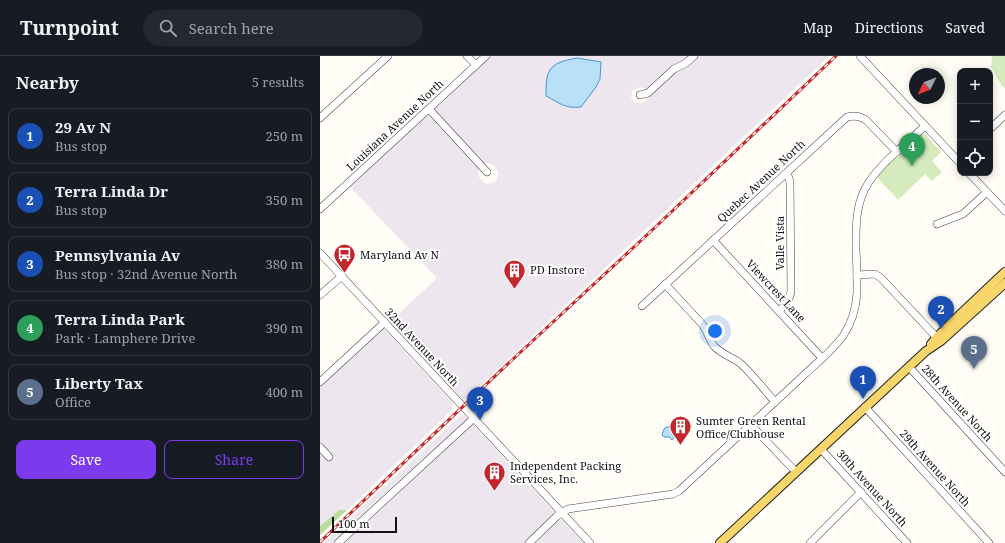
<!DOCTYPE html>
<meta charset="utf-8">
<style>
body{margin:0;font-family:"Noto Serif",serif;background:#242831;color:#f1f3f6}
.controls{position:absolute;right:12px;top:12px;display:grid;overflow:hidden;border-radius:8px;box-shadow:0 2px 10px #0003}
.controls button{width:36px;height:36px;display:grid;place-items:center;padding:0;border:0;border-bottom:1px solid #363941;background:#171b24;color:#f1f3f6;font:20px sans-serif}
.compass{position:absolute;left:589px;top:12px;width:36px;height:36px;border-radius:50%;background:#171b24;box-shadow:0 2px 10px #0003;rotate:227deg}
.scale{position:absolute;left:12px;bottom:10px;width:65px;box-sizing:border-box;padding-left:4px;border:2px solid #111;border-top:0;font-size:11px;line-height:14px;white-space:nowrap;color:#111;-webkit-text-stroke:3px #fff;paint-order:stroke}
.you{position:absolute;left:395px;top:275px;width:14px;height:14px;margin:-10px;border:3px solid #fff;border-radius:50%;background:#1a73e8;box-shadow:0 0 0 6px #1a73e833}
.badge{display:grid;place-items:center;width:26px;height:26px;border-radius:50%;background:#7c3aed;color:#fff;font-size:13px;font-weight:700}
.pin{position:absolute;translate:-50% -33px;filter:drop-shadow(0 1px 2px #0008)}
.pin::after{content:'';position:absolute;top:21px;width:14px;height:12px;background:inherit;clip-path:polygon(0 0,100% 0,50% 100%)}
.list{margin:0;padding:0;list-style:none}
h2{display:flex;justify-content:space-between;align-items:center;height:52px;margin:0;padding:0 16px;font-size:17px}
h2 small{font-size:13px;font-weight:400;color:#9ea1a6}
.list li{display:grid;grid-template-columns:26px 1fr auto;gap:12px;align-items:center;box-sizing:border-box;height:56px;margin:0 8px 8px;padding:0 8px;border:1px solid #363941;border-radius:8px}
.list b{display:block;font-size:15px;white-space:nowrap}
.list p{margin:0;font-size:13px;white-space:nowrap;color:#9ea1a6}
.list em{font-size:13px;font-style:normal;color:#9ea1a6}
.actions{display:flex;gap:8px;padding:12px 16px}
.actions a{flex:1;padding:9px 0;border:1px solid #7c3aed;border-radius:8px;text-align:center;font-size:14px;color:#7c3aed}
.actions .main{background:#7c3aed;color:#fff}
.icon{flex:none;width:22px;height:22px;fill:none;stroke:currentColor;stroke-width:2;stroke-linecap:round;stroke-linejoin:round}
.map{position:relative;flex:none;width:685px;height:487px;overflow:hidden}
header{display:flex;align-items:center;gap:24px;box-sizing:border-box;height:56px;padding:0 20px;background:#171b24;border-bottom:1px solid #363941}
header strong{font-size:19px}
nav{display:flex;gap:22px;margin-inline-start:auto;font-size:14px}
.search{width:280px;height:36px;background:#242831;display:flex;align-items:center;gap:10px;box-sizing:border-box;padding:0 14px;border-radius:22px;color:#9ea1a6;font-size:15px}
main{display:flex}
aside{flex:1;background:#171b24}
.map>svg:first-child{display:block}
</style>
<header>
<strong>Turnpoint</strong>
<div class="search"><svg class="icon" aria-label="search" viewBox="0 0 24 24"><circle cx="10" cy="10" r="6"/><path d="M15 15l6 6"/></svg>Search here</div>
<nav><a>Map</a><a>Directions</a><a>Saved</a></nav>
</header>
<main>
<aside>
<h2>Nearby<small>5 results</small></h2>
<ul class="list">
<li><span class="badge" style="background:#1a4fb4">1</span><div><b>29 Av N</b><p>Bus stop</p></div><em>250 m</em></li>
<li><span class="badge" style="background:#1a4fb4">2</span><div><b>Terra Linda Dr</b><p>Bus stop</p></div><em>350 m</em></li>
<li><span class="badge" style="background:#1a4fb4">3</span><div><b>Pennsylvania Av</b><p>Bus stop · 32nd Avenue North</p></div><em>380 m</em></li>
<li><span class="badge" style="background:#2e9e5b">4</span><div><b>Terra Linda Park</b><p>Park · Lamphere Drive</p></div><em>390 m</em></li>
<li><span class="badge" style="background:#5c6f8a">5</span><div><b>Liberty Tax</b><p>Office</p></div><em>400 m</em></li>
</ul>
<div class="actions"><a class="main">Save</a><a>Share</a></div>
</aside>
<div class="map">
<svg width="685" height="487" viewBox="0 0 685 487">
<rect width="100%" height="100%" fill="#fffdf5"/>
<g fill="#eee6ef">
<polygon points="171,0 370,0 364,5 353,9 328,32 326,33 319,31 312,35 311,42 317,47 321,47 325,45 355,16 368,9 379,0 509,0 144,345 70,266 117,222 30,131 107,60 109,60 158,112 159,121 162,125 164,127 167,128 171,127 174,126 177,123 178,116 176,112 171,108 165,107 162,106 115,56 115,54"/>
<polygon points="63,273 65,274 133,347 132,354 27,454 19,454 0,470 0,331 62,274"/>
<polygon points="144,359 234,456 234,457 232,460 204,487 4,487 140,360"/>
<polygon points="240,464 242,464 263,487 214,487 238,465"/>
</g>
<g fill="#d5ebbd">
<polygon points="672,0 685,0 685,32 682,30 671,11"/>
<polygon points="602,78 606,79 621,96 612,105 622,116 612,125 605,118 578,144 556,120"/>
</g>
<polygon fill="#b9dc9c" points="19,454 27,454 0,479 0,470"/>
<g fill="#b9e0f7" stroke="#3f96cf">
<path d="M 257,2 L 281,6 L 280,23 L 276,31 L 261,51 C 245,53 240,47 226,40 C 226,34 226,23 228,18 C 232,6 247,4 257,2 Z"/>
<polygon points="347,371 350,371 353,373 353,378 355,381 352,384 349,381 344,381 342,379 344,373"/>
</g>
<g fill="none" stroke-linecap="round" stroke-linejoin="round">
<defs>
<g id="minor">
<polyline points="147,0 156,9"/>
<polyline points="540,0 640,107"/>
<polyline points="320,39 328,37 354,13 366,7 374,0"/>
<polyline points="109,53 167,116"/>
<polyline points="0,62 68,0"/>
<polyline points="670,73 685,59"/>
<polyline points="649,117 685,155"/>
<polyline points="0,153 166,0"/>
<polyline points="617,168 643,158 667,136"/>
<polyline points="393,184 502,302"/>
<polyline points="0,197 270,487"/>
<polyline points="537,219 555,218 561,222 620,285"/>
<path d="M 345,228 L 382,268 C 387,275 389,283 394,290 C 401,298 412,301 420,307 C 432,318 444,333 455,346"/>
<polyline points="0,239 22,220"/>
<path d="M 322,250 L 527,61 C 535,59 541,60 547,65 L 577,96"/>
<path d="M 459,255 C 465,249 470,244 471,235 L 470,127 L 469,122 L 465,118"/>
<polyline points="589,311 685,416"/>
<path d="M 484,319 C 513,292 534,279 537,237 C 537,222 537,208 536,194 C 536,170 535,147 549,126 C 563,105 587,87 605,70"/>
<polyline points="0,326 65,266"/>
<polyline points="545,351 669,487"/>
<polyline points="431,369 476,416"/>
<polyline points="0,391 9,401"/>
<polyline points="501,393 587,487"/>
<polyline points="18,487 154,362"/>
<polyline points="209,487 237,460 248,453 353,438 359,435 482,321"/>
<polyline points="490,487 541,436"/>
</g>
<g id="major">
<polyline points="611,288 617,281 630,268 685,216"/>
<polyline points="400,487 606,295 621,285 685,227"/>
</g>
</defs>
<use href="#minor" stroke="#444" stroke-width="8"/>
<use href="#major" stroke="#222" stroke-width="10"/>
<use href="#minor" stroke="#fff" stroke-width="7"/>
<use href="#major" stroke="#f9d66b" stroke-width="8"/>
<defs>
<polyline id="rail" points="0,486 192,304 328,178 516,0"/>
</defs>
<use href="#rail" stroke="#c4262e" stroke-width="3"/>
<use href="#rail" stroke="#fff" stroke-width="1.5" stroke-dasharray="4.5" stroke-linecap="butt"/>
</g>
<defs>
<symbol id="bus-pin" viewBox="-11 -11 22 30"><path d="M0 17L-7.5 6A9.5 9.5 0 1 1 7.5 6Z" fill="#c4262e" stroke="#fff"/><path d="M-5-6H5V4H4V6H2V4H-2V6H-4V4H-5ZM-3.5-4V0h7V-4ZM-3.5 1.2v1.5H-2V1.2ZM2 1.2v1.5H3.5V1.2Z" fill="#fff"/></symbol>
<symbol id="building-pin" viewBox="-11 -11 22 30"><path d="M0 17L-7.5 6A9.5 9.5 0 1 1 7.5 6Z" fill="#c4262e" stroke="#fff"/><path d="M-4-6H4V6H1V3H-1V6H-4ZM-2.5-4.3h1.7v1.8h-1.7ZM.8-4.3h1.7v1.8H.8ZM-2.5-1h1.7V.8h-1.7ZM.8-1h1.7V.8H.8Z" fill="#fff"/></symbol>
</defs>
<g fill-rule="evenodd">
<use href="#bus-pin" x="12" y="186" width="25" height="34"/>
<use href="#building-pin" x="182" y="202" width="25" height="34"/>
<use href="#building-pin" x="348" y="358" width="25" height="34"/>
<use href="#building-pin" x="162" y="404" width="25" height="34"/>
</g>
<g text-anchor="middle" stroke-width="4" stroke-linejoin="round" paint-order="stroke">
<g font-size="11" fill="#111" stroke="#fff">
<text transform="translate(75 69) rotate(-43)" y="4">Louisiana Avenue North</text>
<text transform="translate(441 125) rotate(-43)" y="4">Quebec Avenue North</text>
<text transform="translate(460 187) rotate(-90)" y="4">Valle Vista</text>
<text transform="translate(456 235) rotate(47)" y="4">Viewcrest Lane</text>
<text transform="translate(102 291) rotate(47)" y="4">32nd Avenue North</text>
<text transform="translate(637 347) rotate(48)" y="4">28th Avenue North</text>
<text transform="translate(615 412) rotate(48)" y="4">29th Avenue North</text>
<text transform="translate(552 432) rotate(48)" y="4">30th Avenue North</text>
</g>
<g font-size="11" fill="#111" stroke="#fff" text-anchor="start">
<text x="40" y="203">Maryland Av N</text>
<text x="210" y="218">PD Instore</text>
<text x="376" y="369">Sumter Green Rental<tspan x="376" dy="13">Office/Clubhouse</tspan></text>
<text x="190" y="414">Independent Packing<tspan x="190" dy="13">Services, Inc.</tspan></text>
</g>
</g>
</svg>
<div class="controls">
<button>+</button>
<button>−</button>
<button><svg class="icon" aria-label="locate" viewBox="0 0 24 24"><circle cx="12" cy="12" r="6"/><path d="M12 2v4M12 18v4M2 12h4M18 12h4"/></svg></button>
</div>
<svg class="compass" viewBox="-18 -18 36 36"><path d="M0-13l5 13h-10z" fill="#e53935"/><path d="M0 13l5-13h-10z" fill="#9ea1a6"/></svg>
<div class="scale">100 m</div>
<div class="you"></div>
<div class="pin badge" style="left:543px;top:343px;background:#1a4fb4">1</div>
<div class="pin badge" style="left:621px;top:273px;background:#1a4fb4">2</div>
<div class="pin badge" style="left:160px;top:364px;background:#1a4fb4">3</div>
<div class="pin badge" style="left:592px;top:110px;background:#2e9e5b">4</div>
<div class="pin badge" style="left:654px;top:313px;background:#5c6f8a">5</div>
</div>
</main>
